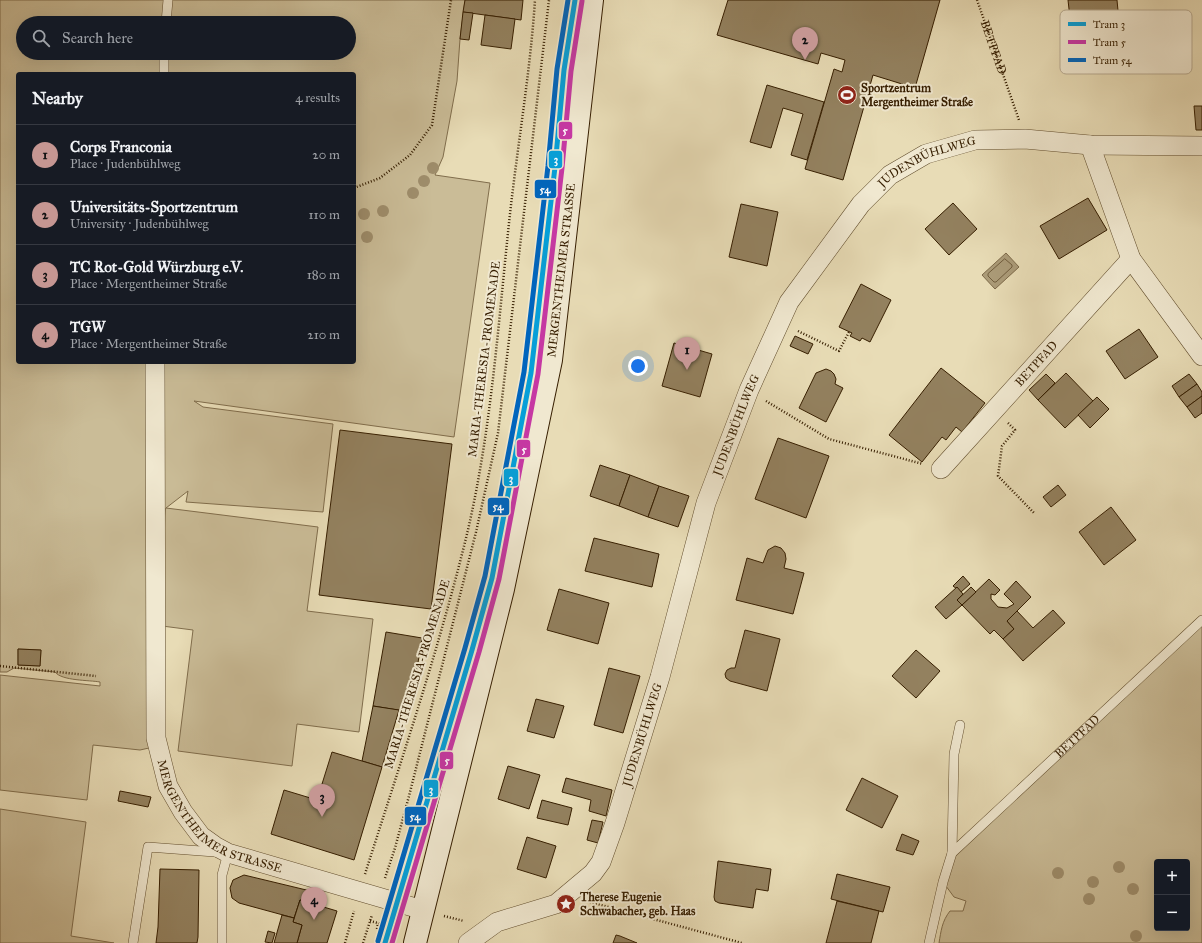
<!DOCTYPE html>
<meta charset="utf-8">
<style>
body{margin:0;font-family:"IM FELL Great Primer",serif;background:#242831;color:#f1f3f6}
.controls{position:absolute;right:12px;bottom:12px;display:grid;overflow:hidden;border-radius:4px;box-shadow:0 4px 16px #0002}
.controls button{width:36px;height:36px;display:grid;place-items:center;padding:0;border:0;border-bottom:1px solid #363941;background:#171b24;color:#f1f3f6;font:20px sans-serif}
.you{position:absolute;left:638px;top:366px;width:14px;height:14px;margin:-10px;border:3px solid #fff;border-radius:50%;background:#1a73e8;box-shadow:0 0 0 6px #1a73e833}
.badge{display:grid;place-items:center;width:26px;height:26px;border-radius:50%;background:#c59692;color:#111;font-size:13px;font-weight:700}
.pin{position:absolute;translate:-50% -33px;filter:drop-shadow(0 1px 2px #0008)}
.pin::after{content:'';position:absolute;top:21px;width:14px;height:12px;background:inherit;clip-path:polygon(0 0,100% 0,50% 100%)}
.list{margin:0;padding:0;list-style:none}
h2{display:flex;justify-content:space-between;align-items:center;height:52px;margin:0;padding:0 16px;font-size:17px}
h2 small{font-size:13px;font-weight:400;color:#9ea1a6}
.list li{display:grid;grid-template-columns:26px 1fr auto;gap:12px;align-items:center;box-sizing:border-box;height:60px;padding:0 16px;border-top:1px solid #363941}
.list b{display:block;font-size:15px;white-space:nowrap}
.list p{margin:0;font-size:13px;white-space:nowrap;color:#9ea1a6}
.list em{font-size:13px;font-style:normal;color:#9ea1a6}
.icon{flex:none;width:22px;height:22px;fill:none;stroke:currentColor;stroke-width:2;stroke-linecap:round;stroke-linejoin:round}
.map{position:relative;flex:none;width:1202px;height:943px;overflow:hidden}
.search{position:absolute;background:#171b24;box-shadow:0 4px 16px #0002;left:16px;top:16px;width:340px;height:44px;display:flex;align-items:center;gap:10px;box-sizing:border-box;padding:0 14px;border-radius:22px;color:#9ea1a6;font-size:15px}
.panel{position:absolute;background:#171b24;box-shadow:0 4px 16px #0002;left:16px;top:72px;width:340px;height:292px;border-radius:4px}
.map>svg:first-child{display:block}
</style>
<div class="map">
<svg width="1202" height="943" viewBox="0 0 1202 943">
<rect width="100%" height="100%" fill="#e8dcb6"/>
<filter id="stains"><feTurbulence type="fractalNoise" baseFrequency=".005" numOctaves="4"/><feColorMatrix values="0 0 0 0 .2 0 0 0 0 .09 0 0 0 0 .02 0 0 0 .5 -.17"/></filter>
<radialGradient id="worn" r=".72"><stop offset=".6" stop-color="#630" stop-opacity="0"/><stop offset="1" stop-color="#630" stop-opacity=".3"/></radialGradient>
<g fill="#cabc97" stroke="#806d4c" fill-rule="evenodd">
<path d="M 0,0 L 465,0 L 460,39 L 457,81 L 443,157 L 435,175 L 490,183 L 454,437 L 194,401 L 203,407 L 333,424 L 323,512 L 186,502 L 188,491 L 166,508 L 318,527 L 307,611 L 373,619 L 359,732 L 297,724 L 292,766 L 178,751 L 193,630 L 162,626 L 165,508 L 149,748 L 140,750 L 93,745 L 87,800 L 0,790 L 0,675 L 100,686 L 100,682 C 89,680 62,681 55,672 L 14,668 L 7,672 L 0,672 ZM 23,23 L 349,23 L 349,53 L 23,53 ZM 18,74 L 354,74 L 354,362 L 18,362 ZM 18,649 L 41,650 L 40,666 L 18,665 Z"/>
<path d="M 1202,620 L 1202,943 L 939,943 C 941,931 942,921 950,911 L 963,911 L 966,901 L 954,897 L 943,882 L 952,853 ZM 1157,862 L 1187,862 L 1187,928 L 1157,928 Z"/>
<polygon points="0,809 86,822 71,936 114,943 0,943"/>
</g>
<polygon fill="#ab9b78" stroke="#7c6948" points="1006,253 1019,267 995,289 982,275"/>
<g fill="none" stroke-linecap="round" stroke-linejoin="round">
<polygon stroke="#705c3c" stroke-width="1" points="1005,259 1012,265 1012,267 996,282 994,282 988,276 988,274"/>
</g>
<g fill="#93815f" stroke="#361e00">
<polygon points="465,0 523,0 521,20 463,12"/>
<polygon points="728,0 940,0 915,88 873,75 843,180 805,169 834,69 842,72 845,60 821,53 818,64 717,35"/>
<polygon points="1068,0 1117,0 1120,32 1072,36"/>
<polygon points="463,12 473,13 469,40 460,39"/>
<polygon points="485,15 515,19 511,49 481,45"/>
<polygon points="767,85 824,102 807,160 791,155 803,114 783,108 771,148 750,142"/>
<polygon points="1194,106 1202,106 1202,130 1196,130"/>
<polygon points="1088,198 1107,230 1059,259 1040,226"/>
<polygon points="953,203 977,229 949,255 925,229"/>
<polygon points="741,204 778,212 767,266 729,257"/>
<polygon points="861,284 891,300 870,342 862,338 860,341 850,336 852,333 839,327"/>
<polygon points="1139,329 1158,357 1125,379 1106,351"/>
<polygon points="795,336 813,344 808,354 790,346"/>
<polygon points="674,343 712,354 700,397 662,386"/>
<polygon points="941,368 985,403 962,432 956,427 946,440 942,437 922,462 889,435"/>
<polygon points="826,369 831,371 834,374 836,379 835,384 843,388 826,422 799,408 816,373"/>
<polygon points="1066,373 1093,401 1065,428 1038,400"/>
<polygon points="1046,374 1055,383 1038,400 1029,390"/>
<polygon points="1189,374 1197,384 1179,397 1172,386"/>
<polygon points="1197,384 1202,392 1202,396 1187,407 1179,397"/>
<polygon points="1202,396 1202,413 1195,418 1187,407"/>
<polygon points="1097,397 1109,409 1090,428 1078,415"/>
<polygon points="340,430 452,444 431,609 319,595"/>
<polygon points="778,438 829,456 806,518 755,499"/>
<polygon points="600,465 630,475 619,506 590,496"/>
<polygon points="630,475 659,486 648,517 619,506"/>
<polygon points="1058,485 1066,495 1051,507 1043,497"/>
<polygon points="659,486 689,496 678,527 648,517"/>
<polygon points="1111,507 1136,540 1104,565 1079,532"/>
<polygon points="594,538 659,554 652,587 585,571"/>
<polygon points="775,546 781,548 785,553 786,559 784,568 804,573 793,614 736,600 747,558 763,563 768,550"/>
<polygon points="963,576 970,584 961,592 953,586"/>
<polygon points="989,579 1000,590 995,595 991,594 991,599 998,607 1007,608 1014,604 1004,594 1016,581 1031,597 1007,621 1014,629 1003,639 994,630 990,634 962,605"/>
<polygon points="957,587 963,594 957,600 962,605 946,619 935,607"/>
<polygon points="971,587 976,592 962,605 957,600"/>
<polygon points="559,589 609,603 598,644 547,630"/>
<polygon points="1053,610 1065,623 1023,661 1003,639 1014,629 1007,621 1017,611 1033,628"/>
<polygon points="745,630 780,639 767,691 730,681 726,678 725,674 727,670 731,668 735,668"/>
<polygon points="386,632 422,638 410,712 373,706"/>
<polygon points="18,649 41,650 40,666 18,665"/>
<polygon points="916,650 940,671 916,698 892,676"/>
<polygon points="609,668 640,676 623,733 594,725"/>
<polygon points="536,699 564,706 554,738 527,731"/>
<polygon points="373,706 399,710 382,767 362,761"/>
<polygon points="332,752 382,767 354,860 271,834 284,790 317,800"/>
<polygon points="508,766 540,775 529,809 498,799"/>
<polygon points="566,778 612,790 606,816 589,811 591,800 562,792"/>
<polygon points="862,778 898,796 882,828 846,810"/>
<polygon points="120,791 151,797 148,807 118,801"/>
<polygon points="542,800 572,808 568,825 537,818"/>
<polygon points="592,820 603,822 598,843 587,840"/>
<polygon points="902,834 919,841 913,855 896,850"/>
<polygon points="527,837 556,846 546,878 517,869"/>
<polygon points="718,861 771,869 768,891 756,889 753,908 719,903 715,901 714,897"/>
<polygon points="160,869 199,870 198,937 197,943 156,943 158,927"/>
<polygon points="837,874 890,887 883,912 831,899"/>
<polygon points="244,875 323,894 319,906 300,900 294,918 239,903 232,898 230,888 233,880"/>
<polygon points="300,900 337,911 327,943 297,943 302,925 293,922"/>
<polygon points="837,901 879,911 871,943 826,943"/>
<polygon points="282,915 294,918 293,922 302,925 297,943 274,943"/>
<polygon points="268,931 275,933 272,943 265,942"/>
<polygon points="616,935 620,936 637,943 613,943"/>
</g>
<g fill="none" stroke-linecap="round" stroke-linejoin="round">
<defs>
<g id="service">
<polyline points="166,23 168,0"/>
<polyline points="164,74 164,53"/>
<polyline points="952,853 954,754 960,725"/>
<polyline points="133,943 148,847 228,853 222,875 222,943"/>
<path id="s2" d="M 929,943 L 943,882 L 952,853 L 1202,620"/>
</g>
<g id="minor">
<polyline points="1090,145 1131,259 1202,356"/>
<path id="s3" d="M 155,362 L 156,738 L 168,786 L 183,812 L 201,836 L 215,846 L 228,853 L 423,910"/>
<path id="s4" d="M 941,469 L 1131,259"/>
<path id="s5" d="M 468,943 L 497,922 L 556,904 L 593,873 L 601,862 L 615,823 L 660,677 L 706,503 L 749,390 L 789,302 L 861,204 L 890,175 L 926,154 L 975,140 L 1025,139 L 1090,145 L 1202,146"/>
</g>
<g id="secondary">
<path id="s6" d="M 415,943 L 503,589 L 551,360 L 592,0"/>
</g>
</defs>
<use href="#service" stroke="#624e2e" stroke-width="10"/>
<use href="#minor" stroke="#624e2e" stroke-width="20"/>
<use href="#secondary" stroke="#361e00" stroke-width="24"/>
<g stroke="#361e00" stroke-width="2.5" stroke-dasharray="1 2" stroke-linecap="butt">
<path id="s1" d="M 977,0 L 1019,120"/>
<polyline points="354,188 380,178 410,155 432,125 451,0"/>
<polyline points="798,331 839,351 849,332"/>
<polyline points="766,401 829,439 923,464"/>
<polyline points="1008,423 1015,430 1002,446 998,476 1035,514"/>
<polyline points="0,666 96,676"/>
<path d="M 365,874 C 401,761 439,649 467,534 C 491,432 498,327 509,223 C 517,148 530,75 535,0"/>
<polyline points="385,878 395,848 409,796 476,532 498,433 549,0"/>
<polyline points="590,902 742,943"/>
<polyline points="444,916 464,921"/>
<polyline points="370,921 397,928"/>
<polyline points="377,929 378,923"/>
<polyline points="345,943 354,911"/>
<polyline points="363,943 372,915"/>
</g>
<use href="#service" stroke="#f0e8d0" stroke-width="9"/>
<use href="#minor" stroke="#f0e8d0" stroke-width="19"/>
<use href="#secondary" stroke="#f0e8d0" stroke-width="22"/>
<defs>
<polyline id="tram-1" points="385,943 472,650 492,578 531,373 555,167 564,70 575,0"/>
<polyline id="tram-2" points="392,943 479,652 499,579 538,374 562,168 571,71 582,1"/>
<polyline id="tram-3" points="378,941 465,648 485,576 524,372 548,166 557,69 568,0"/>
</defs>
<use href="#tram-1" stroke="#f0e8d0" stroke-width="8"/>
<use href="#tram-2" stroke="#f0e8d0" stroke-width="8"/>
<use href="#tram-3" stroke="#f0e8d0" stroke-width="8"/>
<use href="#tram-1" stroke="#069fd8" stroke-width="5"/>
<use href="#tram-2" stroke="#c638a3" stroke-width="5"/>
<use href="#tram-3" stroke="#0065bd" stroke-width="5"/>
</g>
<g fill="#9e8d6b">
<circle cx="433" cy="168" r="6"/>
<circle cx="424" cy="181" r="6"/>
<circle cx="413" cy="193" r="6"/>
<circle cx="383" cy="211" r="6"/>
<circle cx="364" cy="214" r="6"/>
<circle cx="367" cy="237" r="6"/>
<circle cx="1119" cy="867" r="6"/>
<circle cx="1058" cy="873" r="6"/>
<circle cx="1093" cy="882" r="6"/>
<circle cx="1133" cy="889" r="6"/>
<circle cx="1089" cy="899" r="6"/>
<circle cx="1136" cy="936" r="6"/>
</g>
<defs>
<symbol id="stadium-disc" viewBox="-11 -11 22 22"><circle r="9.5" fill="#8f2418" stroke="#f0e8d0"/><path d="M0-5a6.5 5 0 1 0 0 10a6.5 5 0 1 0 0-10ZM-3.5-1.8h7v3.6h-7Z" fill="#fff"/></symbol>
<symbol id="sight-disc" viewBox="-11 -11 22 22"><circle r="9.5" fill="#8f2418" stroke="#f0e8d0"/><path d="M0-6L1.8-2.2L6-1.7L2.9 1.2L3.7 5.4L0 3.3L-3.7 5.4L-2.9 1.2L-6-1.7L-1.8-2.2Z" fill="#fff"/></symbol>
</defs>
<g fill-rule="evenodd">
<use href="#stadium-disc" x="836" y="84" width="22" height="22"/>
<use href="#sight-disc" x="555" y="893" width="22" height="22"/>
</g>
<g text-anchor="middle" stroke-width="4" stroke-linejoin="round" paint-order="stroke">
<g font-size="12" fill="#361e00" stroke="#f0e8d0">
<text dy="4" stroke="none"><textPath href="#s1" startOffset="50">BETPFAD</textPath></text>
<text dy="4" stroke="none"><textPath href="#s5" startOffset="953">JUDENBÜHLWEG</textPath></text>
<text dy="4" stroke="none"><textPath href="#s6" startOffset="689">MERGENTHEIMER STRASSE</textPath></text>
<text transform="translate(484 359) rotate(-83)" y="4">MARIA-THERESIA-PROMENADE</text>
<text dy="4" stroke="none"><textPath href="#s4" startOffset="142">BETPFAD</textPath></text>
<text dy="4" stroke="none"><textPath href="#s5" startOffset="617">JUDENBÜHLWEG</textPath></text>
<text transform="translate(417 674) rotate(-73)" y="4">MARIA-THERESIA-PROMENADE</text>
<text dy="4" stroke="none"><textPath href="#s5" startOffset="293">JUDENBÜHLWEG</textPath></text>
<text dy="4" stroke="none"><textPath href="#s2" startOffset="264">BETPFAD</textPath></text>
<text dy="4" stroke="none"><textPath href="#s3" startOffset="486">MERGENTHEIMER STRASSE</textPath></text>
</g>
<g font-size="12" font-weight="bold" fill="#361e00" stroke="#f0e8d0" text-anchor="start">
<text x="861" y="92">Sportzentrum<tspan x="861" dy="14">Mergentheimer Straße</tspan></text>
<text x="580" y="901">Therese Eugenie<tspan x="580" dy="14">Schwabacher, geb. Haas</tspan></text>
</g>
</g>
<rect x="1060" y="10" width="132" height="64" rx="6" fill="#f0e8d0" stroke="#b8ab92" stroke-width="1"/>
<rect x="1068" y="22" width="18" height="4" fill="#069fd8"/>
<rect x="1068" y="40" width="18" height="4" fill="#c638a3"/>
<rect x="1068" y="58" width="18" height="4" fill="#0065bd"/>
<g font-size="11" fill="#361e00">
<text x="1093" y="28">Tram 3</text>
<text x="1093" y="46">Tram 5</text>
<text x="1093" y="64">Tram 54</text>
</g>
<g stroke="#f0e8d0" stroke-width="1.5">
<rect x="558" y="121" width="15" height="19" rx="4" fill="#c638a3"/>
<rect x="548" y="150" width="15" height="19" rx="4" fill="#069fd8"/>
<rect x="534" y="179" width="23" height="20" rx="4" fill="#0065bd"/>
<rect x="516" y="439" width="15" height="19" rx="4" fill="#c638a3"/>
<rect x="503" y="468" width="16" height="19" rx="4" fill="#069fd8"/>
<rect x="487" y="497" width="23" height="19" rx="4" fill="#0065bd"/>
<rect x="439" y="751" width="15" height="19" rx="4" fill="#c638a3"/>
<rect x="423" y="779" width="16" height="19" rx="4" fill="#069fd8"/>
<rect x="404" y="806" width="23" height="20" rx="4" fill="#0065bd"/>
</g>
<g font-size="11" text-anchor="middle" font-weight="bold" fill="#fff">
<text x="565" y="134">5</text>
<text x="556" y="163">3</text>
<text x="545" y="193">54</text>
<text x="524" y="453">5</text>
<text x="511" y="482">3</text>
<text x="498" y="510">54</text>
<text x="447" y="764">5</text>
<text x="431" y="793">3</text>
<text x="415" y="820">54</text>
</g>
<rect width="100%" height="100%" filter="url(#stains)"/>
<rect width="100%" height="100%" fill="url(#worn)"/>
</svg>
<div class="controls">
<button>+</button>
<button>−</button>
</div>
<div class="you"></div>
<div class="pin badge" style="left:687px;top:370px">1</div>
<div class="pin badge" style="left:805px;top:60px">2</div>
<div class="pin badge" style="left:322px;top:817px">3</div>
<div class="pin badge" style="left:314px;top:920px">4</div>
<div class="search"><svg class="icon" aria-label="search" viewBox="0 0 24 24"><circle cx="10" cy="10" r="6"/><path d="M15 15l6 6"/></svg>Search here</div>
<section class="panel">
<h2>Nearby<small>4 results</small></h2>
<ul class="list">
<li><span class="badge">1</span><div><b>Corps Franconia</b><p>Place · Judenbühlweg</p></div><em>20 m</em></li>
<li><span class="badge">2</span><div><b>Universitäts-Sportzentrum</b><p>University · Judenbühlweg</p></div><em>110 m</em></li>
<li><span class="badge">3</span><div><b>TC Rot-Gold Würzburg e.V.</b><p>Place · Mergentheimer Straße</p></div><em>180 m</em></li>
<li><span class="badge">4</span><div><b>TGW</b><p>Place · Mergentheimer Straße</p></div><em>210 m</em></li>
</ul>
</section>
</div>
